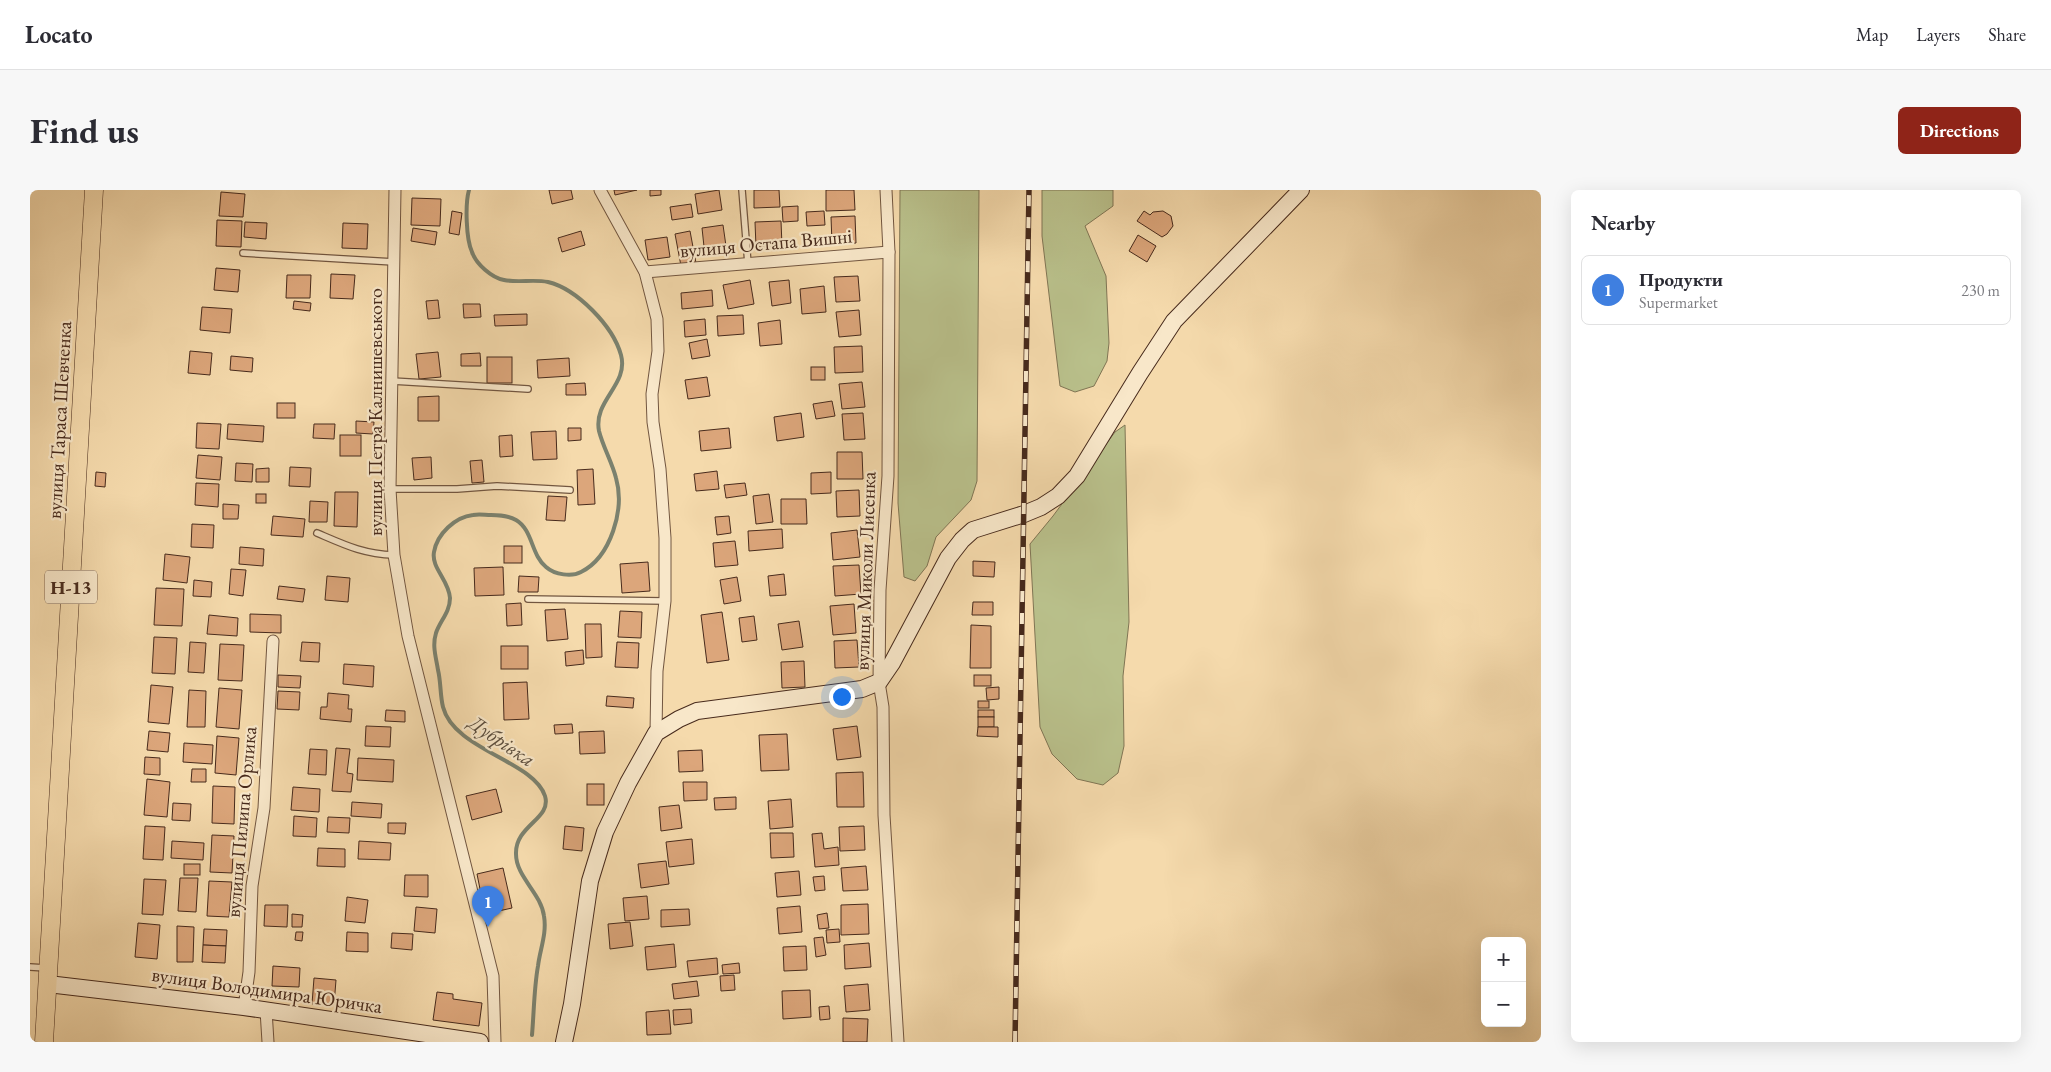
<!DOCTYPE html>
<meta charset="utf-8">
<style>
body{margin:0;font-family:"EB Garamond",serif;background:#f7f7f7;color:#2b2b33}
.controls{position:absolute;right:15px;bottom:15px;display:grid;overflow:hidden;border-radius:8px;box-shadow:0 5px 20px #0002}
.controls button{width:45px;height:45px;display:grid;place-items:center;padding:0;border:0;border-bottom:1px solid #e1e1e2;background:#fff;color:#2b2b33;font:25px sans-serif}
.you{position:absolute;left:811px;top:506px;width:18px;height:18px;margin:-12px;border:4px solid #fff;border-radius:50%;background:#1a73e8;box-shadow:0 0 0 8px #1a73e833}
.badge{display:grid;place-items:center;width:32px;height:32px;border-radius:50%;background:#8f2418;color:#fff;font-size:16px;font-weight:700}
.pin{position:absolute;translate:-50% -41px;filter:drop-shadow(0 1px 2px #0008)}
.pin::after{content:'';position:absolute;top:26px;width:18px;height:15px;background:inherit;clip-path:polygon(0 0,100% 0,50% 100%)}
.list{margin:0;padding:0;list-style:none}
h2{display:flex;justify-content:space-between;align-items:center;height:65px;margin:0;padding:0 20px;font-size:21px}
h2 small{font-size:16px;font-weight:400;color:#7c7c81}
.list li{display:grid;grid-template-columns:32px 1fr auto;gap:15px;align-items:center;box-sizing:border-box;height:70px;margin:0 10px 10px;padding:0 10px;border:1px solid #e1e1e2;border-radius:8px}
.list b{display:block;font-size:19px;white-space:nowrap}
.list p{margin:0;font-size:16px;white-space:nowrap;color:#7c7c81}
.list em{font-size:16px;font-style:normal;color:#7c7c81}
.map{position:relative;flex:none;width:1511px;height:852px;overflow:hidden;border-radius:8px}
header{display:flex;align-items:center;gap:30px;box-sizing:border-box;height:70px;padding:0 25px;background:#fff;border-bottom:1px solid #e1e1e2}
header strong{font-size:24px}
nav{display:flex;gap:28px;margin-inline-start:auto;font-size:18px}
.intro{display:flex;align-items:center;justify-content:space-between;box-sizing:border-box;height:120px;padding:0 30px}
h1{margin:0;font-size:35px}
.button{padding:12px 22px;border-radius:8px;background:#8f2418;color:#fff;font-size:18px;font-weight:700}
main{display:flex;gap:30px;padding:0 30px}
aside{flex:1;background:#fff;border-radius:8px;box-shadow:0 5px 20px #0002}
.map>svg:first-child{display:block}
</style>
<header>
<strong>Locato</strong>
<nav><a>Map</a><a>Layers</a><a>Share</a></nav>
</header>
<div class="intro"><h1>Find us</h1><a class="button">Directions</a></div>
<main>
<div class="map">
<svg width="1511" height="852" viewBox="0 0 1511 852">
<rect width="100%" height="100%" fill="#f5daac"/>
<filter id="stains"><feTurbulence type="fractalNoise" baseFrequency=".004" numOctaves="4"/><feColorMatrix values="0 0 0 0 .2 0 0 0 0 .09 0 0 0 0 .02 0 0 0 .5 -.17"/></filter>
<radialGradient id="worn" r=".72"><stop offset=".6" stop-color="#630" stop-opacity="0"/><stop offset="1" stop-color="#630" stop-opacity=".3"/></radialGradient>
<g fill="#b9c08b" stroke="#807554">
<polygon points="870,0 949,0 947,291 941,310 906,347 897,376 885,391 874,387 868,313"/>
<polygon points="1012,0 1083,0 1083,16 1055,36 1076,86 1079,153 1077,171 1064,196 1045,202 1030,196 1012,46"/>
<polygon points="1095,235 1099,432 1093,486 1094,556 1088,583 1073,595 1047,589 1022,564 1010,537 1000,354 1023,326 1085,242"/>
</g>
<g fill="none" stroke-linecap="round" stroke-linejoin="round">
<path stroke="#7b816e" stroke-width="4" d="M 439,0 C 435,14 436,49 442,62 C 446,74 462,88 474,90 C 488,93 504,89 518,92 C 547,99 583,136 591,165 C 599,195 563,210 569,241 C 573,257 582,272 586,288 C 595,319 581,367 551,382 C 542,387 525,385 516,377 C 501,365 503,340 486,330 C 479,326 469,325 461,325 C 455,325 449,324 443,325 C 425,327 407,344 404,362 C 401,378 419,390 420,408 C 420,422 410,431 406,443 C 402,456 406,467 408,480 C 411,492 410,505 413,517 C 424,560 504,571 515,606 C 522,629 485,635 486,664 C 486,687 511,703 514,726 C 517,744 510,759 508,776 C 504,798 504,822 502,845"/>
</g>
<g fill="#dca67b" stroke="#472a1c">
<polygon points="519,0 541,0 543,9 522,14"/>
<polygon points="584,0 607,0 585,5"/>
<polygon points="620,0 631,0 631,5 620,6"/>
<polygon points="689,0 692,20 668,24 665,4"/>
<polygon points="724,0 749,0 750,17 724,18"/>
<polygon points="796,0 824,0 825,20 796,21"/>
<polygon points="191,2 215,4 213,27 189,26"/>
<polygon points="382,8 411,9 410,36 381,35"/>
<polygon points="661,14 663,27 642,30 640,17"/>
<polygon points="768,16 768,31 753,32 752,17"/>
<polygon points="422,21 432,23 429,45 419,43"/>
<polygon points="794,21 795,35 777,36 776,22"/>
<polygon points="1114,21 1120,25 1123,22 1133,21 1141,26 1143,36 1137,44 1132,47 1107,31"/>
<polygon points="825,26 826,53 802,54 801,27"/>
<polygon points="187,30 212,31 211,57 186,56"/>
<polygon points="751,31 752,56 726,57 725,32"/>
<polygon points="215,32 237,33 236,49 214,47"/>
<polygon points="313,33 338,34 337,59 312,58"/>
<polygon points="693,35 697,63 675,66 672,38"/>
<polygon points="383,38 407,42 405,55 381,51"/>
<polygon points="551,41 555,55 532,62 528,48"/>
<polygon points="660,41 666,73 651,76 645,44"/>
<polygon points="1108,45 1126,56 1117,72 1099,61"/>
<polygon points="637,47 640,67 618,70 615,50"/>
<polygon points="186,78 210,80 208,102 184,100"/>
<polygon points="301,84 325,85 323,109 300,108"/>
<polygon points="257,85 281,85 280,108 256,108"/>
<polygon points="828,86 830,111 806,112 804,87"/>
<polygon points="720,90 724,114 698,119 693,95"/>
<polygon points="759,90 761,113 742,116 739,92"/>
<polygon points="794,96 796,122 772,124 770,99"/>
<polygon points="682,100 683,116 652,119 651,103"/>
<polygon points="408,110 410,128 398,129 396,111"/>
<polygon points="264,111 281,113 280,121 263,119"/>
<polygon points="433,114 450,114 451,127 434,128"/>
<polygon points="172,117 202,119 200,143 170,140"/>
<polygon points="829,120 831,145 809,147 806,122"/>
<polygon points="497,124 497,135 465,136 464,125"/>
<polygon points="713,125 714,144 688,146 687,126"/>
<polygon points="675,129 676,145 655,147 654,131"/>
<polygon points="750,130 752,154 730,156 728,133"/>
<polygon points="677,149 680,166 662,169 659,153"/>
<polygon points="832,156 833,182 805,183 804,157"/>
<polygon points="160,161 182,163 180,185 158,183"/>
<polygon points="408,162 411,187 389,189 386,164"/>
<polygon points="450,163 451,176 431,176 431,164"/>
<polygon points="201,166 223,168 222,182 200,180"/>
<rect x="457" y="167" width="25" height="26"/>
<polygon points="539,168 540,186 508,188 507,170"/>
<rect x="781" y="177" width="14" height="13"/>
<polygon points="677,187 680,206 658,209 655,190"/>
<polygon points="832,192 835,217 812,219 809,194"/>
<polygon points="555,193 556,205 536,205 536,194"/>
<polygon points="409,206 409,231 388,231 388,207"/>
<polygon points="802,211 805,226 786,229 783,214"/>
<rect x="247" y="213" width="18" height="15"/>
<polygon points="771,223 774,247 747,251 744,227"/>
<polygon points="833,223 835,249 814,250 812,224"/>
<polygon points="326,231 344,232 343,244 326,243"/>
<polygon points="167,233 191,234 189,259 166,258"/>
<polygon points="198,234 234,236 233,252 197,249"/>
<polygon points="284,234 305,234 304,249 283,248"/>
<polygon points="538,238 551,238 551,250 538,251"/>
<polygon points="699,238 701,258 671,261 669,241"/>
<polygon points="526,241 527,269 503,270 501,242"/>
<rect x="310" y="245" width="21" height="21"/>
<polygon points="482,245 483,266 470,267 469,246"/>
<polygon points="807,262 832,262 833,289 807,289"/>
<polygon points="168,265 192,267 190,290 166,288"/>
<polygon points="401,267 402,288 384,290 382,268"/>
<polygon points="452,270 454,292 442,293 440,271"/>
<polygon points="206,273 223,274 222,292 205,291"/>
<polygon points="260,277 281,278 280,297 259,296"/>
<polygon points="239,278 239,292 226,292 226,279"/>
<polygon points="563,279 565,314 548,315 547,280"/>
<polygon points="687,281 689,299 666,301 664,284"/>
<polygon points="66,282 76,283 75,297 65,296"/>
<polygon points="801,282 801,303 781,304 781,283"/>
<polygon points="166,293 189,294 188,317 165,315"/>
<polygon points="715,293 717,305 696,308 694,295"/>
<polygon points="829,300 830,326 807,327 806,301"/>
<polygon points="305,302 328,302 327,337 304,336"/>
<rect x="226" y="304" width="10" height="9"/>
<polygon points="739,304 743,332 726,334 723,306"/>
<polygon points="518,306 537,307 535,331 516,330"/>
<polygon points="751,309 776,309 777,334 751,334"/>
<polygon points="280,311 298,312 297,332 279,332"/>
<polygon points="193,314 209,315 208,329 193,329"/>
<polygon points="243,326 275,329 273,347 241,345"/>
<polygon points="699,326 701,343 687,345 685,327"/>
<polygon points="162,334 184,335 183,358 161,357"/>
<polygon points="752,339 753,358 719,361 718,341"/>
<polygon points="827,340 830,367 803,370 801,343"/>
<polygon points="705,351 708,375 685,377 683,353"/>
<rect x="474" y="356" width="18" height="17"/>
<polygon points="210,357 234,359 233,376 209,374"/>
<polygon points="135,364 160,367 157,393 133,390"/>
<polygon points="943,371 965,372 964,387 943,386"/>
<polygon points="618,372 620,401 592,403 590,374"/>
<polygon points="829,375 831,404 805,406 803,376"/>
<polygon points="473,377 474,405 445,406 444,378"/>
<polygon points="201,379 216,380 213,406 199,404"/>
<polygon points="754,384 756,405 740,406 738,386"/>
<polygon points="297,386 320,388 318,412 295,410"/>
<polygon points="489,386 509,387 508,402 488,402"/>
<polygon points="707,387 711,411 694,414 690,390"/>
<polygon points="164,390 182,392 181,407 163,406"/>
<polygon points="249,396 275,399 273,412 247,409"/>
<polygon points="126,398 154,399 152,436 124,435"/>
<polygon points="943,412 963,412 963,425 942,425"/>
<polygon points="491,413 492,435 477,436 476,414"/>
<polygon points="824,414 826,443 803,445 800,416"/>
<polygon points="535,419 538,449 517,451 515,420"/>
<polygon points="590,421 612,422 611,448 588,447"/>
<polygon points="692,422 699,470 677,473 671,425"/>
<polygon points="220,424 251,425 251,443 220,442"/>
<polygon points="179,425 208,428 207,446 177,444"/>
<polygon points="724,426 727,450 712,452 709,428"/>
<polygon points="769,431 773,457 752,460 748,434"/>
<polygon points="555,434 571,434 572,467 556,468"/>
<polygon points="941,435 961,436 961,478 940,478"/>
<polygon points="124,447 147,448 145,484 122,483"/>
<polygon points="827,450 829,477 805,478 804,451"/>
<polygon points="160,452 176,453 174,483 158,482"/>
<polygon points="272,452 290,453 289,472 270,471"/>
<polygon points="587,452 609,453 608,478 585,477"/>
<polygon points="190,454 214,455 212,491 188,490"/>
<rect x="471" y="456" width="27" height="23"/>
<polygon points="553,460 554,474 536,476 535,462"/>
<polygon points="774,471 775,497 752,498 751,472"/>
<polygon points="314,474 344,476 343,497 313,494"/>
<polygon points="248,485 271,486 270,498 248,497"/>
<rect x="944" y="485" width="17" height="11"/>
<polygon points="497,492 499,529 474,530 473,493"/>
<polygon points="121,495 143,497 139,534 118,532"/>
<polygon points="969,497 969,509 957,510 956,498"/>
<polygon points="189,498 212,500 209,539 186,537"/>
<polygon points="159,500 176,501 175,537 157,537"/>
<polygon points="248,501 270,502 269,520 247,519"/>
<polygon points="298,503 319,505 318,519 322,519 321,532 290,529 291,517 297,517"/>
<polygon points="577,506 604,508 603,518 576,516"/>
<rect x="948" y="511" width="11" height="7"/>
<polygon points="356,520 375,521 375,532 355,531"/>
<rect x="948" y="520" width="16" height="7"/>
<rect x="948" y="527" width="16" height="10"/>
<polygon points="542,534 543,543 525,544 524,535"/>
<polygon points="336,536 361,537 360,557 335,556"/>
<polygon points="827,536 831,567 807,570 803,539"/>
<polygon points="948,537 968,537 968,547 947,546"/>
<polygon points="119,541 140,543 138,562 117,560"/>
<polygon points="574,541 575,563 550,564 549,542"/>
<polygon points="757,544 759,580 731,581 729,545"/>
<polygon points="187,546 209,548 206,585 185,583"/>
<polygon points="154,553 183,555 182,574 153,572"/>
<polygon points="306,558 320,559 317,583 323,584 321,602 302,601"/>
<polygon points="280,559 297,560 296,585 278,584"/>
<polygon points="672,560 673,581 649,582 648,561"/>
<polygon points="115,567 130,568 130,585 114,584"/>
<polygon points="328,568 364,570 363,592 327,590"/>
<polygon points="162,579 176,579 176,592 161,592"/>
<polygon points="833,582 834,617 807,617 806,583"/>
<polygon points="117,589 140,592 137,627 114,625"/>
<polygon points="653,592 677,592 677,610 654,611"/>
<rect x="557" y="594" width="17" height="21"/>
<polygon points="183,596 205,597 204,634 182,633"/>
<polygon points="263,597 290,599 289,622 261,620"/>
<polygon points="466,599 472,622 442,630 436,606"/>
<polygon points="706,607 706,619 685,620 684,608"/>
<polygon points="761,609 763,637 740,639 738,611"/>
<polygon points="322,612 352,614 351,628 321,626"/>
<polygon points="143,613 161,614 160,631 142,630"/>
<polygon points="649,615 652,638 631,641 629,617"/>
<polygon points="264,626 287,628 286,647 263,646"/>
<polygon points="298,627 320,628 319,643 297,642"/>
<polygon points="358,633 376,633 375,644 358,643"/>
<polygon points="115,636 135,637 133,670 113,669"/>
<polygon points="535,636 554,638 552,661 533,659"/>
<polygon points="834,636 835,660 810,661 809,637"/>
<polygon points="740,643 763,643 764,667 741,668"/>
<polygon points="792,643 794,659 808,657 809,675 785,677 782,644"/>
<polygon points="182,645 204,646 202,683 180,682"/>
<polygon points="662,649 664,674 639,677 636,652"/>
<polygon points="142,651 174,653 173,670 141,668"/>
<polygon points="329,651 361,653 360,670 328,669"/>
<polygon points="288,658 315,659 315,677 287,676"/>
<polygon points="636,671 639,694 611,698 608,674"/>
<rect x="154" y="674" width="16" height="11"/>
<polygon points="836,676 838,700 813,701 811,678"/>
<polygon points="473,678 482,718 455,724 447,684"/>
<polygon points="769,681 771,705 747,707 745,683"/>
<polygon points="375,685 398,685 398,707 374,706"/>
<polygon points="794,686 795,700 785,701 783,687"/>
<polygon points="150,688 168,688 166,722 148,721"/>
<polygon points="114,689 136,690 133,725 112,724"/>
<polygon points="179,691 202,692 199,727 177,726"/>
<polygon points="617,706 619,729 595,731 593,708"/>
<polygon points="317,707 338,710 335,733 315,731"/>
<polygon points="838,714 839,744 811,745 811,715"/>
<polygon points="235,715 258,715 257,737 234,736"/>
<polygon points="770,716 772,742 749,744 747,718"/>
<polygon points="386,717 407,719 405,743 384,741"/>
<polygon points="659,719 660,735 631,737 631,720"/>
<polygon points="797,723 799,738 789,739 787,725"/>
<polygon points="262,724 273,725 272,737 262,737"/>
<polygon points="600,732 603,756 580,759 578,734"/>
<polygon points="108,733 130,735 127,769 105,767"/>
<polygon points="147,736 164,737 163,772 147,772"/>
<polygon points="174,739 197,740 196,756 173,755"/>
<polygon points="809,739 810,752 797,753 796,740"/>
<polygon points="266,742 273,742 272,751 265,750"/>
<polygon points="317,742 338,743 338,762 316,761"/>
<polygon points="362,743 383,744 382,760 361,758"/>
<polygon points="793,747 796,765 786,767 784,748"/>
<polygon points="839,753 841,777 815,779 814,755"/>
<polygon points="644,754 646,777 617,780 615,757"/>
<polygon points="173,755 196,756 195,773 172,772"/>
<polygon points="776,756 777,780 754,781 753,757"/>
<polygon points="687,768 688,784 659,787 657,771"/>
<polygon points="709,773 710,783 693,784 692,775"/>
<polygon points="243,776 270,778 269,797 242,796"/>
<polygon points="704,785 705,800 691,801 690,786"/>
<polygon points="284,788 306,790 304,815 282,814"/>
<polygon points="667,791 669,806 644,809 642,794"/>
<polygon points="838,794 840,820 816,822 814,796"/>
<polygon points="780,800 781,827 753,829 752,801"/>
<polygon points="407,802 423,804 423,809 452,813 449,836 403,830"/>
<polygon points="799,816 800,829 790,830 789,817"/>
<polygon points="661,819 662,833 644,835 643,820"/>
<polygon points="639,820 641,844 617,845 616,822"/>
<polygon points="813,828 838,829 837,852 813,852"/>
</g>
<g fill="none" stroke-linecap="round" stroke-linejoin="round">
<defs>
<g id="lane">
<polyline points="712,0 718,74"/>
<polyline points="213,63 364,72"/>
<polyline points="362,191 498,199"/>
<polyline points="360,299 427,299 467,296 540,300"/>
<path d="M 287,343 C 315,355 333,364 364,365"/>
<polyline points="498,409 635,411"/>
<polyline points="0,777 16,778"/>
</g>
<g id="street">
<polyline points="365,0 360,299 364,365 378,446 463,786 465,852"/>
<polyline points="570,0 615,82 627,129 628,161 622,204 623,232 630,279 635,348 635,411 627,481 626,543"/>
<polyline points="856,0 859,62 858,286 850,400 849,492 853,517 854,625 868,852"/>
<polyline points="615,82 859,62"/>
<polyline points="214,817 219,782 222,696 234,618 243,451"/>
<polyline points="236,820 238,852"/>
</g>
<g id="secondary">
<polyline points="18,794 214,817 450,852"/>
<polyline points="534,852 542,814 560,691 575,642 598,593 626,543 649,529 667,521 832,499 849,492 862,473 918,368 932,350 943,340 994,324 1011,317 1028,306 1047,286 1110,183 1144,131 1271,0"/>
</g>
<polyline id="primary" points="14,852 64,0"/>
</defs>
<use href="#lane" stroke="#725640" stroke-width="8"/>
<use href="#street" stroke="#725640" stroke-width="13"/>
<use href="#secondary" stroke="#472a1c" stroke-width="18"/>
<use href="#primary" stroke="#472a1c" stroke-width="19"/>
<use href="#lane" stroke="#f8e7c9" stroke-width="5.5"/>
<use href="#street" stroke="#f8e7c9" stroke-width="11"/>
<use href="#secondary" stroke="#f8e7c9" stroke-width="16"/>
<use href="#primary" stroke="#f5daac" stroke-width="18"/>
<defs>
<polyline id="rail" points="985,852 999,0"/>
</defs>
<use href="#rail" stroke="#472a1c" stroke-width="5.5"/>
<use href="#rail" stroke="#f8e7c9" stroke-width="4" stroke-dasharray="11" stroke-linecap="butt"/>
</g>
<g text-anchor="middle" stroke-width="4.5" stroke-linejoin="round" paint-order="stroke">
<rect fill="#f8e7c9" stroke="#7c6350" stroke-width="1" x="15" y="380.5" width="52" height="33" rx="4"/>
<g font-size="19" font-weight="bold" fill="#472a1c">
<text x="41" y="404">Н-13</text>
</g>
<g font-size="20" fill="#472a1c" stroke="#f8e7c9">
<text transform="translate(736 53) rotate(-5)" y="7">вулиця Остапа Вишні</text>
<text transform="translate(345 222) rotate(-90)" y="7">вулиця Петра Калнишевського</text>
<text transform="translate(29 230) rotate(-87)" y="7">вулиця Тараса Шевченка</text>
<text transform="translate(835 381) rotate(-88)" y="7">вулиця Миколи Лисенка</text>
<text transform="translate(211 632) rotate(-85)" y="7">вулиця Пилипа Орлика</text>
<text transform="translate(237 800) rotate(8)" y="7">вулиця Володимира Юричка</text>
</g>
<g font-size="21" font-style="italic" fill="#5c4e3e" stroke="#f8e7c9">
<text transform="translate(472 551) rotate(34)" y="7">Дубрівка</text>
</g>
</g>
<rect width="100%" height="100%" filter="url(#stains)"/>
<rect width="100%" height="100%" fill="url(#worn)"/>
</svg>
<div class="controls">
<button>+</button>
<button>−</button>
</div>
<div class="you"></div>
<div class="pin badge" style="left:458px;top:737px;background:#3f7fe0">1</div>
</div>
<aside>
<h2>Nearby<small></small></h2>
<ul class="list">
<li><span class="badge" style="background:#3f7fe0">1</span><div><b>Продукти</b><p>Supermarket</p></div><em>230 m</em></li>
</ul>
</aside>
</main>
